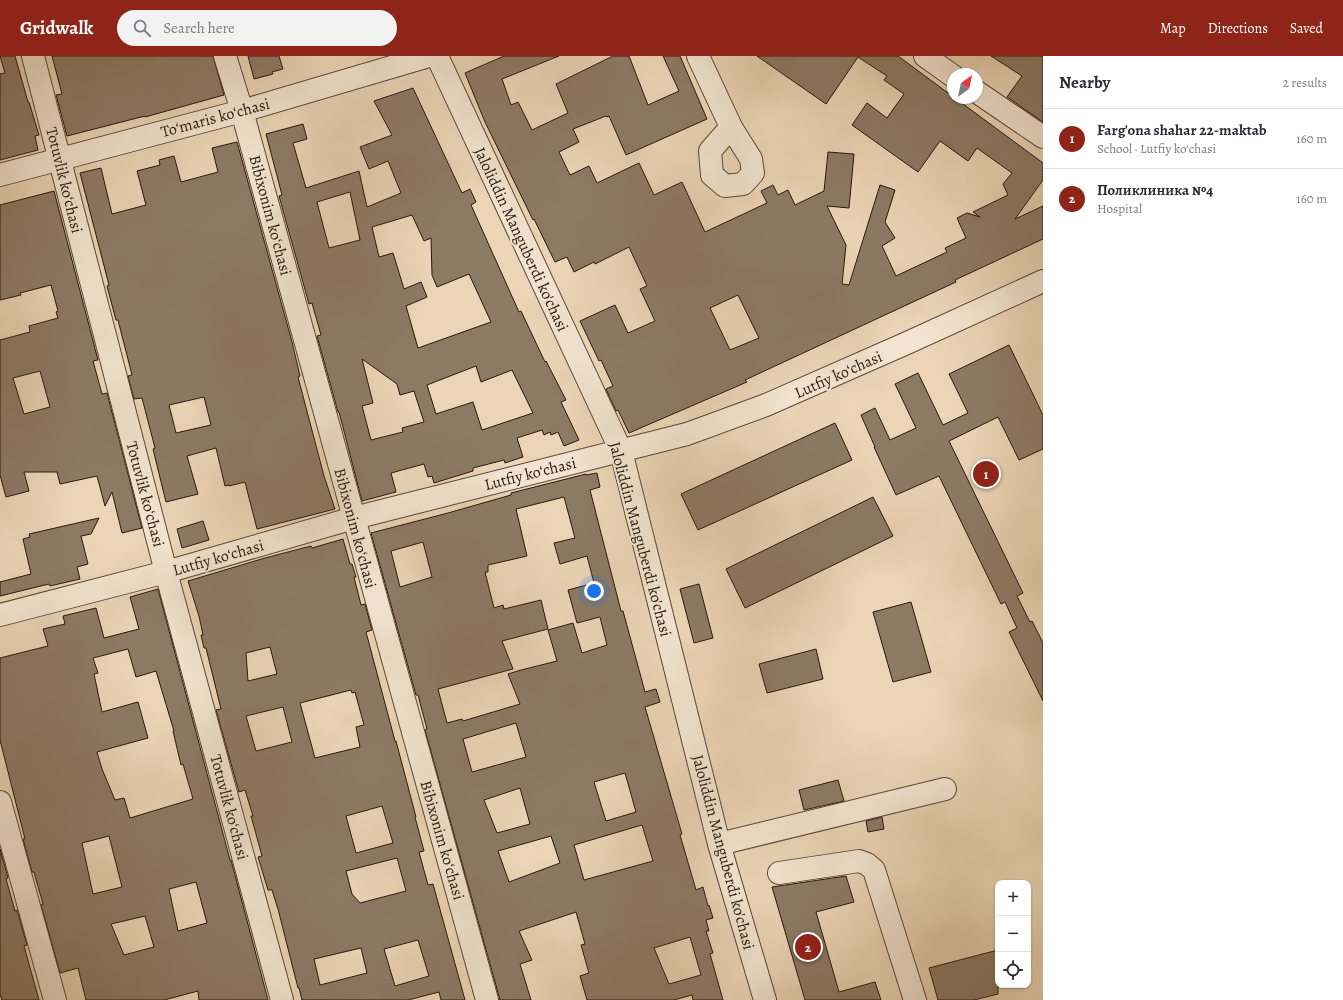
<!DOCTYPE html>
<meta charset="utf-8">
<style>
body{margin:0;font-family:Alegreya,serif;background:#f2f2f3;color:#2b2b33}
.controls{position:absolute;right:12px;bottom:12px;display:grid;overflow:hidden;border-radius:8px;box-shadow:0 1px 3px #0004}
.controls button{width:36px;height:36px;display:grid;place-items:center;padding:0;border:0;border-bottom:1px solid #e1e1e2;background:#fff;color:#2b2b33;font:20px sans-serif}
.compass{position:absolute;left:947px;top:12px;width:36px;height:36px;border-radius:50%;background:#fff;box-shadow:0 1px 3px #0004;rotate:33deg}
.you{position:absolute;left:594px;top:535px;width:14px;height:14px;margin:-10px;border:3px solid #fff;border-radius:50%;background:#1a73e8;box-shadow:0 0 0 6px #1a73e833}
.badge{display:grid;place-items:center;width:26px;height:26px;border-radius:50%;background:#8f2418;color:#fff;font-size:13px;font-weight:700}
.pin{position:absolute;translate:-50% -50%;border:2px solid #fff;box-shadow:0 1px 4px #0006}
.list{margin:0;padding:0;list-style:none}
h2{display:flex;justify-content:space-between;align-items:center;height:52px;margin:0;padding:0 16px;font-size:17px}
h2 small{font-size:13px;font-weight:400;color:#7c7c81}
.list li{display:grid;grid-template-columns:26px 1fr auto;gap:12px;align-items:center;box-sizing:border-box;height:60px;padding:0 16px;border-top:1px solid #e1e1e2}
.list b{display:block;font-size:15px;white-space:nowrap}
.list p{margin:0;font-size:13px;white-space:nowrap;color:#7c7c81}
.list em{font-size:13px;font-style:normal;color:#7c7c81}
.icon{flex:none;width:22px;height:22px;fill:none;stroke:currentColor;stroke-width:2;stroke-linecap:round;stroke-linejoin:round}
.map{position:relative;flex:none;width:1043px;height:944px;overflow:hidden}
header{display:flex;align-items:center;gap:24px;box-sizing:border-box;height:56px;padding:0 20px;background:#8f2418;color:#fff}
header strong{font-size:19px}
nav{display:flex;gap:22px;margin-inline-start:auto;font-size:14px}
.search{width:280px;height:36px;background:#f2f2f3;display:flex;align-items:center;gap:10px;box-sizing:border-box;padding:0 14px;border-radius:22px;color:#7c7c81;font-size:15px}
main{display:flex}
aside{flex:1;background:#fff}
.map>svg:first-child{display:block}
</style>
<header>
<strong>Gridwalk</strong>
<div class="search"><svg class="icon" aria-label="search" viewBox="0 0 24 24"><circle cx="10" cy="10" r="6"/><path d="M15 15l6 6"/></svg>Search here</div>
<nav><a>Map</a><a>Directions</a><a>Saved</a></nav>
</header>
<main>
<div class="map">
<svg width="1043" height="944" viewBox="0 0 1043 944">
<rect width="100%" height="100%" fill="#ebd5b6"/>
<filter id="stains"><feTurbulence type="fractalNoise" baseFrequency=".005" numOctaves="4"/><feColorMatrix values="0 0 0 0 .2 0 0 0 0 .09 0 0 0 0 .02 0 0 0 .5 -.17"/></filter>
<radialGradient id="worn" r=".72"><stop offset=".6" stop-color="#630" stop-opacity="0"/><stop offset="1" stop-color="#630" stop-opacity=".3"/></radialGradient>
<g fill="#8d7a65" stroke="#28170e" fill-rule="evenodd">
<polygon points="0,0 15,0 28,46 29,46 39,79 35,80 38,94 0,104 0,18 5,17"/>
<polygon points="52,0 213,0 224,39 145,61 145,60 67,80 56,39 62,38"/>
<polygon points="248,0 279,0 283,13 272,16 273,18 254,23"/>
<path d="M 504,0 L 559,0 L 502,23 L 511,49 L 518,46 L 532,74 L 568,57 L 556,28 L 613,0 L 629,0 L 648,49 L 679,35 L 663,0 L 680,0 L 707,63 L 626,99 L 609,60 L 607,61 L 606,60 L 573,73 L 579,86 L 559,96 L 570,119 L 589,110 L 597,127 L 639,107 L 654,139 L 682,126 L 705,176 L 767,147 L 761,135 L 773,129 L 778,139 L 788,134 L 795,149 L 824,135 L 828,96 L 854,98 L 849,152 L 827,150 L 846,189 L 842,228 L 849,229 L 880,129 L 895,134 L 885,166 L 895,182 L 882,190 L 896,220 L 947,196 L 945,192 L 966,182 L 957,162 L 967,157 L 980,161 L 973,156 L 1008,139 L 1003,128 L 1012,117 L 977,92 L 968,105 L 940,85 L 918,116 L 852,69 L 867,47 L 887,62 L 904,38 L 884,24 L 887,20 L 858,1 L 826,48 L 757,0 L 898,0 L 1043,107 L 1043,124 L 1015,163 L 1043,150 L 1043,183 L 955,224 L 956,226 L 745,324 L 747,326 L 629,377 L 618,354 L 616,355 L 606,333 L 613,330 L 601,304 L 599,305 L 580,265 L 615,249 L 628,277 L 655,265 L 640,233 L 647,230 L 629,191 L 595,208 L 594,206 L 574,216 L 567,201 L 555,206 L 534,163 L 533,164 L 485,66 L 465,17 ZM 738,239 L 759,282 L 730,294 L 710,252 Z"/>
<polygon points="991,0 1043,0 1043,66 1007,41 1022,20"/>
<path d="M 413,32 L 462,137 L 470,133 L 476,146 L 471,149 L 519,256 L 521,255 L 545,306 L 546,305 L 566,344 L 561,346 L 579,384 L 564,390 L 558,376 L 551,379 L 550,376 L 544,379 L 542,374 L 517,382 L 523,401 L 505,407 L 504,404 L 473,412 L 473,415 L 434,427 L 432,420 L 428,421 L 424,408 L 391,417 L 396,436 L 362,445 L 339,356 L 338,356 L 317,280 L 321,279 L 312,247 L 309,248 L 279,140 L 282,139 L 266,78 L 303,68 L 307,83 L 293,87 L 306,132 L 359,115 L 367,151 L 401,137 L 388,105 L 369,113 L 360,91 L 392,79 L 374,45 ZM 350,136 L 360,184 L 329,192 L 317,146 ZM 412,159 L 424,185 L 431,182 L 432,219 L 437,231 L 469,218 L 491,266 L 418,292 L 406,250 L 427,241 L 421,226 L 404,233 L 393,197 L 379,201 L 372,171 ZM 362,303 L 397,328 L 400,339 L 414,335 L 424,366 L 402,372 L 403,376 L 371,384 L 362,350 L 373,347 ZM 476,310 L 481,326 L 512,314 L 533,357 L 482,374 L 473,346 L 436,358 L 427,329 Z"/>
<path d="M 237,86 L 292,286 L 300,320 L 298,321 L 324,420 L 335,453 L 257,473 L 245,426 L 229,430 L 229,429 L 225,430 L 216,392 L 187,400 L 198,438 L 166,446 L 153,393 L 155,392 L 142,342 L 134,343 L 128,320 L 132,319 L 118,264 L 116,264 L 107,230 L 109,229 L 80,117 L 101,112 L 112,158 L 146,149 L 137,115 L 160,109 L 159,104 L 174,100 L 181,126 L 218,116 L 212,92 ZM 204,341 L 211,369 L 176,377 L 169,349 Z"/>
<path d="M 54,135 L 98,304 L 93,305 L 102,338 L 107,337 L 142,472 L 122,477 L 112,436 L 105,450 L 97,420 L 60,428 L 57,416 L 24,416 L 29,435 L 6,441 L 0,419 L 0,284 L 30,276 L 29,270 L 58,262 L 56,256 L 58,255 L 51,229 L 20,237 L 21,239 L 0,244 L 0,149 ZM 40,315 L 50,351 L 24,358 L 13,322 Z"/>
<polygon points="1009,289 1043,359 1043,393 1019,404 998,361 949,385 1023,537 1017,540 1030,566 1032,565 1043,587 1043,645 1009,576 1017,572 1005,546 1001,548 939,420 896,439 874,391 875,391 861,359 875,352 890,384 916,372 895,328 918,317 943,369 968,357 949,318"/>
<polygon points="835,367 852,404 698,474 681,438"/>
<path d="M 597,417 L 600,431 L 590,434 L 621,555 L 623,555 L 645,636 L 656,633 L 660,646 L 645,651 L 682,778 L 680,779 L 696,834 L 703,831 L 708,850 L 709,849 L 713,862 L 706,864 L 709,875 L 706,875 L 713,897 L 710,898 L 723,944 L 693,944 L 692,939 L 674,944 L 587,944 L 580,920 L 589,917 L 581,889 L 585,888 L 576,856 L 519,875 L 532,904 L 520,908 L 531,944 L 500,944 L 425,674 L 427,673 L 418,639 L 416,639 L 371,477 L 448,457 L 511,439 L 511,437 L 586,418 L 586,419 ZM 564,441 L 575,482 L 554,487 L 560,508 L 587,500 L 594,527 L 568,534 L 577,567 L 600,561 L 607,589 L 582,597 L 573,567 L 548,574 L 557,605 L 521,614 L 508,618 L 520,648 L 463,665 L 462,663 L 447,667 L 438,633 L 513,613 L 502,585 L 548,573 L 541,544 L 504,553 L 503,549 L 494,552 L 485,516 L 488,516 L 488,509 L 527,500 L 516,453 ZM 423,486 L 432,521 L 400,531 L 391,495 ZM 516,667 L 526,701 L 472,716 L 463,683 ZM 625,717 L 636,756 L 606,765 L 594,726 ZM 520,732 L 530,768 L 497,777 L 484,744 ZM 642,769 L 653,805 L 584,824 L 574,789 ZM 551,780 L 560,807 L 509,826 L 498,795 ZM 690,881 L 701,919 L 669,928 L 654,892 Z"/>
<polygon points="873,441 893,480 745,552 726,513"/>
<polygon points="99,462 91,478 81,480 88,508 77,511 80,523 50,530 49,528 0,540 0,526 31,518 23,483 30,481 29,478"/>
<polygon points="203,465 209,484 182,492 177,473"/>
<path d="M 343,483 L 350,508 L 352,508 L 356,521 L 354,521 L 361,549 L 365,548 L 372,574 L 366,576 L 395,685 L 396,685 L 416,761 L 415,761 L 424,795 L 419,796 L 428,829 L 433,828 L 465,944 L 441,944 L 439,936 L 408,944 L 302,944 L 299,932 L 298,932 L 278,853 L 272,834 L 268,834 L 258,801 L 262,800 L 251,760 L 253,760 L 245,734 L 239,736 L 216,654 L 221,653 L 206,592 L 204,592 L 201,579 L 203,579 L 199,560 L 188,525 L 265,502 L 311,490 L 312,492 ZM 270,591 L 277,618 L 248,625 L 246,597 ZM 351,634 L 352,637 L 355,636 L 364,669 L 356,671 L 360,691 L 315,702 L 300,647 ZM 283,651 L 292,686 L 256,695 L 246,660 ZM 382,750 L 393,787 L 356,797 L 346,760 ZM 397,802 L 406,835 L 360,847 L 352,838 L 346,815 ZM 418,884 L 429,920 L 395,930 L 384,893 ZM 361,892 L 367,917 L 320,929 L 314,903 Z"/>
<polygon points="699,528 713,582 694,587 680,533"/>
<path d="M 158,533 L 230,804 L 231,804 L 268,944 L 199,944 L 198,935 L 164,944 L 86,944 L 78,912 L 60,917 L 41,849 L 43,848 L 34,816 L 32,816 L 23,783 L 25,783 L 0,684 L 0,602 L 48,590 L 43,573 L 65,568 L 63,560 L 96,552 L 104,582 L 139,573 L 130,541 ZM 128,593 L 136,621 L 156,615 L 174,675 L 173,675 L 181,709 L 183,708 L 193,743 L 130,762 L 124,742 L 115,744 L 102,713 L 97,696 L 148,682 L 138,646 L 102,656 L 94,618 L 98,617 L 93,602 ZM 109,780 L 122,831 L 93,838 L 82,787 ZM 196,826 L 207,867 L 178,875 L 169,833 ZM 145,860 L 154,891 L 124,899 L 111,868 Z"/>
<polygon points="911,546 931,616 893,626 873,556"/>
<polygon points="816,593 823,623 767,637 759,608"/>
<polygon points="838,724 844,745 804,754 799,734"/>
<polygon points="882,761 884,773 868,776 866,765"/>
<polygon points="0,793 8,822 6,823 15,855 17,854 27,889 24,890 39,944 2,944 0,938"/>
<polygon points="846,820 854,846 816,856 839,936 875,926 881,944 805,944 772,831"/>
<polygon points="998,894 998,938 974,944 938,944 929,912"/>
</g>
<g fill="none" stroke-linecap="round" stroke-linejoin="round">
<defs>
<g id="minor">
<polyline points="33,0 166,516 282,944"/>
<polyline points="225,0 242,55 354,462 487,944"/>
<polyline points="437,0 621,395 719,788 765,944"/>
<polyline points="698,0 731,71 751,103 753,117 743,128 725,130 712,119 710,95 731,71"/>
<polyline points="925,0 953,20"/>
<polyline points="977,36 1043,81"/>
<polyline points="0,119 242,55 429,0"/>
<polyline points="0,559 166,516 354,462 687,378 766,349 907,287 1043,225"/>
<polyline points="0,746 55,944"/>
<polyline points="719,788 945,733"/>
<polyline points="779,817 859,805 867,808 874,814 915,944"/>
</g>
</defs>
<use href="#minor" stroke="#594638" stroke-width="24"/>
<use href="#minor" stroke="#f2e4d0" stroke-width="22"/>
</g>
<g text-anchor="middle" stroke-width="4" stroke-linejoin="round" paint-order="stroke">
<g font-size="16" fill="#28170e" stroke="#f2e4d0">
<text transform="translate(215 61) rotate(-15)" y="6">Toʻmaris koʻchasi</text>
<text transform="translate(65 124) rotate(76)" y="6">Totuvlik koʻchasi</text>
<text transform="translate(271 159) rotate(75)" y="6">Bibixonim koʻchasi</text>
<text transform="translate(522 183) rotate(65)" y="6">Jaloliddin Manguberdi ko'chasi</text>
<text transform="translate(838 318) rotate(-24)" y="6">Lutfiy koʻchasi</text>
<text transform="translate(530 417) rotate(-14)" y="6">Lutfiy koʻchasi</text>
<text transform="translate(146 438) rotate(75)" y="6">Totuvlik koʻchasi</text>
<text transform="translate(356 472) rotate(75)" y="6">Bibixonim koʻchasi</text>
<text transform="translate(641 483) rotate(75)" y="6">Jaloliddin Manguberdi ko'chasi</text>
<text transform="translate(218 501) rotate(-16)" y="6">Lutfiy koʻchasi</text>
<text transform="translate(230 751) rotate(75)" y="6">Totuvlik koʻchasi</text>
<text transform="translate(443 784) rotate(74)" y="6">Bibixonim koʻchasi</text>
<text transform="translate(724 796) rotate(75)" y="6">Jaloliddin Manguberdi ko'chasi</text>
</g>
</g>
<rect width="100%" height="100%" filter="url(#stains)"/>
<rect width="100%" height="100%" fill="url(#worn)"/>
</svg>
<div class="controls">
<button>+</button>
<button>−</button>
<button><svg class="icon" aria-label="locate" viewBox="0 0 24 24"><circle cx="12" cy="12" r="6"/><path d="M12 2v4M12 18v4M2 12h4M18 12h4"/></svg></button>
</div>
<svg class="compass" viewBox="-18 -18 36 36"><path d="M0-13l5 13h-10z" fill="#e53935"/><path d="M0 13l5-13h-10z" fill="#7c7c81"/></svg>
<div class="you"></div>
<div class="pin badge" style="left:986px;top:418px">1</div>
<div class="pin badge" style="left:808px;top:891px">2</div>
</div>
<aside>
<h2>Nearby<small>2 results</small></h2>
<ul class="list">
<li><span class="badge">1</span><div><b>Farg'ona shahar 22-maktab</b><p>School · Lutfiy koʻchasi</p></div><em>160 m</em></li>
<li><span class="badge">2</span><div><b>Поликлиника №4</b><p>Hospital</p></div><em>160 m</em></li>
</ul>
</aside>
</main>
